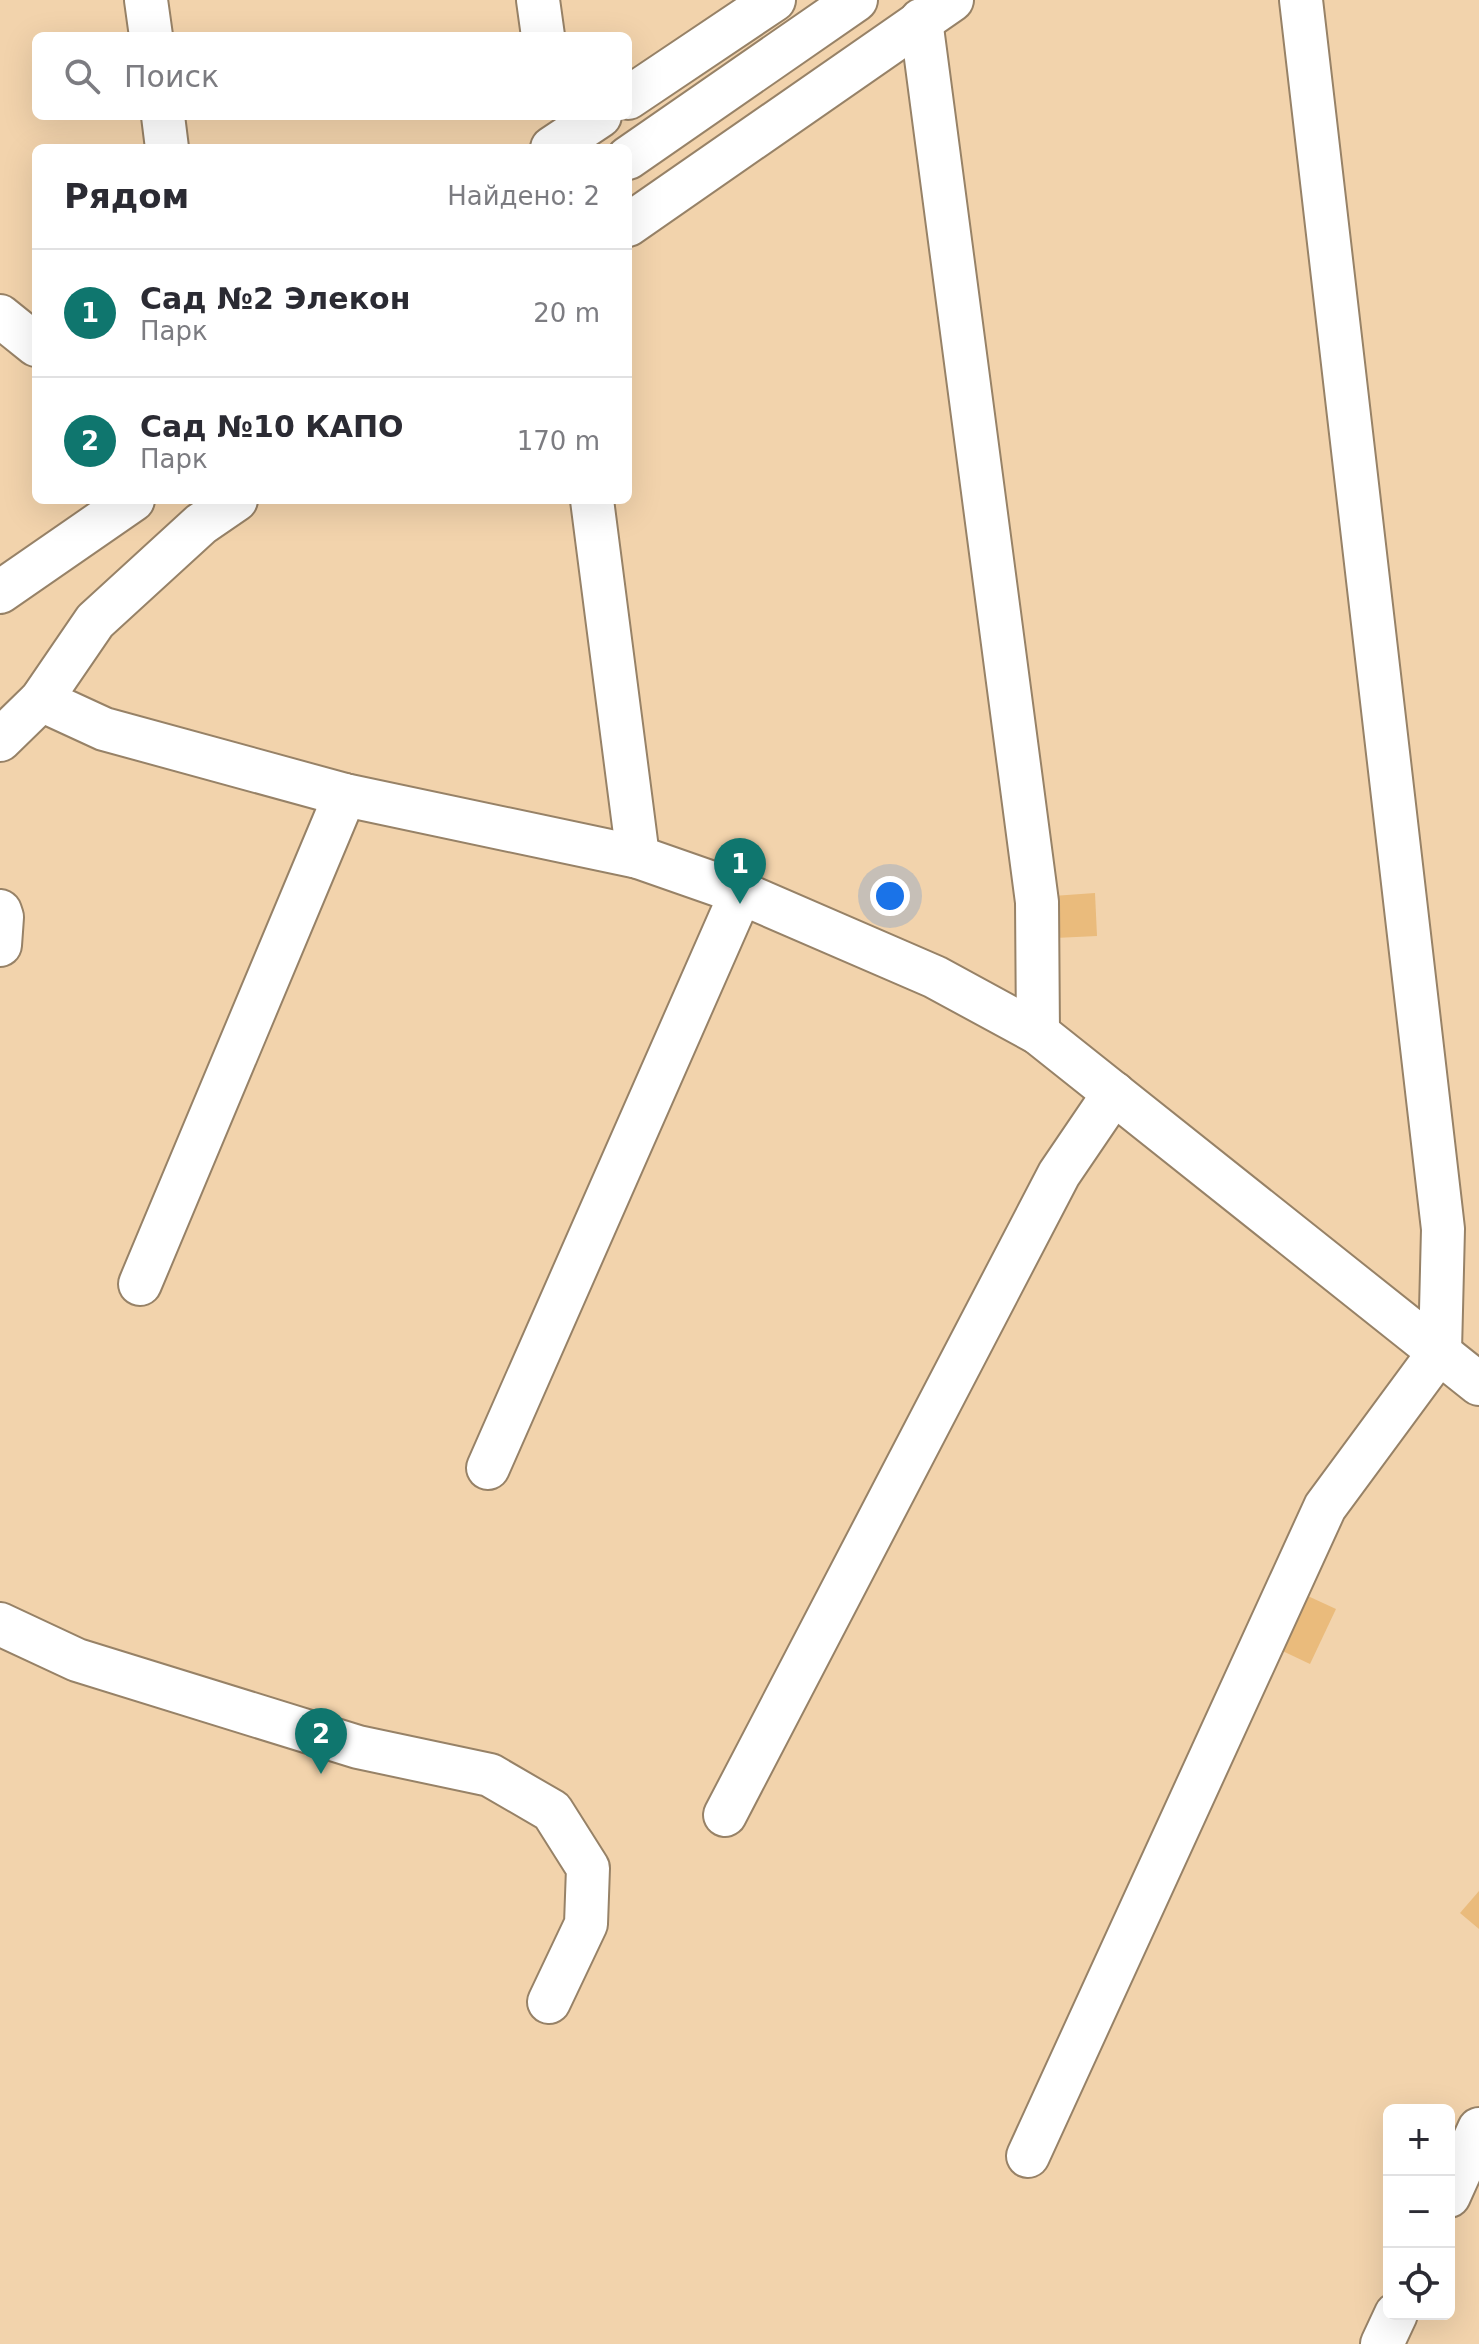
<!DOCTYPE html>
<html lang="ru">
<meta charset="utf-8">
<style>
body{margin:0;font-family:"DejaVu Sans",sans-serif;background:#f2f2f3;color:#2b2b33}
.controls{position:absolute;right:24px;bottom:24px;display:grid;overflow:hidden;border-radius:12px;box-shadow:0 8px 32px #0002}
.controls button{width:72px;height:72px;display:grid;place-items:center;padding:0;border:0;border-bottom:2px solid #e1e1e2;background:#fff;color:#2b2b33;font:40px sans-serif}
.you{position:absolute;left:890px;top:896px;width:28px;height:28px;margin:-20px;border:6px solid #fff;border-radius:50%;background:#1a73e8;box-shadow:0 0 0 12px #1a73e833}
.badge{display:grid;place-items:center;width:52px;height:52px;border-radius:50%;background:#0f766e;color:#fff;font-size:26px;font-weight:700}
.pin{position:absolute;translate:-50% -66px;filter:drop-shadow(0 2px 4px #0008)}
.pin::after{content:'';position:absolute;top:42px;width:28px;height:24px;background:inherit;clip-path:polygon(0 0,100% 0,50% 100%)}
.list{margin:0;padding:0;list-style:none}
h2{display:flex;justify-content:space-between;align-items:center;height:104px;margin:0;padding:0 32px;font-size:34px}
h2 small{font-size:26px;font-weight:400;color:#7c7c81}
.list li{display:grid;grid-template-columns:52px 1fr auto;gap:24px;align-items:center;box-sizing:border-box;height:128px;padding:0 32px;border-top:2px solid #e1e1e2}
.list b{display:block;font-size:30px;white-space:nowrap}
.list p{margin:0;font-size:26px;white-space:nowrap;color:#7c7c81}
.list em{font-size:26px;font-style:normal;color:#7c7c81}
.icon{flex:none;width:44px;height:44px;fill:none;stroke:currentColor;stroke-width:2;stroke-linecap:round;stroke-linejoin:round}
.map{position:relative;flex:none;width:1479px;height:2344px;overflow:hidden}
.search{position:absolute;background:#fff;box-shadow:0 8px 32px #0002;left:32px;top:32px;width:600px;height:88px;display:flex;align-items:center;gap:20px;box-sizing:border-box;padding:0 28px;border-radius:12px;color:#7c7c81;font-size:30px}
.panel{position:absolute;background:#fff;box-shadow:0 8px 32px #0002;left:32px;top:144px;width:600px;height:360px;border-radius:12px}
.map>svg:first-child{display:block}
</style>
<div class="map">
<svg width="1479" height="2344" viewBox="0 0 1479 2344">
<rect width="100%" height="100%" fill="#fdefde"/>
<path fill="#f2d3ac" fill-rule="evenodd" d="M 0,0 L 1479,0 L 1479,2344 L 0,2344 ZM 36,36 L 628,36 L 628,116 L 36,116 ZM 36,148 L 628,148 L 628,500 L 36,500 ZM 1389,2110 L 1449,2110 L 1449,2314 L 1389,2314 Z"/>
<g fill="#eabb7c">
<polygon points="1095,893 1097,936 1055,938 1053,896"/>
<polygon points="1297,1591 1336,1609 1310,1664 1272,1646"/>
<polygon points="1479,1891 1479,1929 1460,1913"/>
</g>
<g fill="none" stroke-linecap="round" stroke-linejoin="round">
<defs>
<g id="minor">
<polyline points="146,0 151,36"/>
<polyline points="538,0 543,36"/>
<polyline points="921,20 1037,902 1038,1033"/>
<polyline points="628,98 774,0"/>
<polyline points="163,116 167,148"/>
<polyline points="552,148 600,116"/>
<polyline points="628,158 856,0"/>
<polyline points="628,225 952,0"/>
<polyline points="0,316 36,345"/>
<polyline points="592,500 638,857"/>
<polyline points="0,592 133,500"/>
<polyline points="41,700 104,729 345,795 638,857 741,893 935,977 1038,1033 1479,1384"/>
<polyline points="0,740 41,700 95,621 201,524 236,500"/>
<polyline points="0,911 2,917 0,945"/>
<polyline points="140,1284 345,795"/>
<polyline points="488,1468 741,893"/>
<polyline points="0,1624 77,1660 358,1747 490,1775 552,1811 588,1868 586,1924 549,2002"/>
<polyline points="725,1815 1059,1174 1114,1093"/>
<polyline points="1028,2156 1325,1507 1440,1351 1443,1229 1301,0"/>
<polyline points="1449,2196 1479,2129"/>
<polyline points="1382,2344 1396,2314"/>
</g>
</defs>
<use href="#minor" stroke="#978267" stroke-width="46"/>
<use href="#minor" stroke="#fff" stroke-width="42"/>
</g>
</svg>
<div class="controls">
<button>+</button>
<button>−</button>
<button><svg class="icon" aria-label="locate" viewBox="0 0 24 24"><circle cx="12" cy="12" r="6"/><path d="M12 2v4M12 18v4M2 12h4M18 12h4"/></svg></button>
</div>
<div class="you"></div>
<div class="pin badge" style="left:740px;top:904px">1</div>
<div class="pin badge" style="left:321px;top:1774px">2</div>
<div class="search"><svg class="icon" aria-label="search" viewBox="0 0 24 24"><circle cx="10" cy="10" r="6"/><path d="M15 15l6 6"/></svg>Поиск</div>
<section class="panel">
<h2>Рядом<small>Найдено: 2</small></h2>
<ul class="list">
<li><span class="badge">1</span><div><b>Сад №2 Элекон</b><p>Парк</p></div><em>20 m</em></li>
<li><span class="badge">2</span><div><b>Сад №10 КАПО</b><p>Парк</p></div><em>170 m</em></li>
</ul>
</section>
</div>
